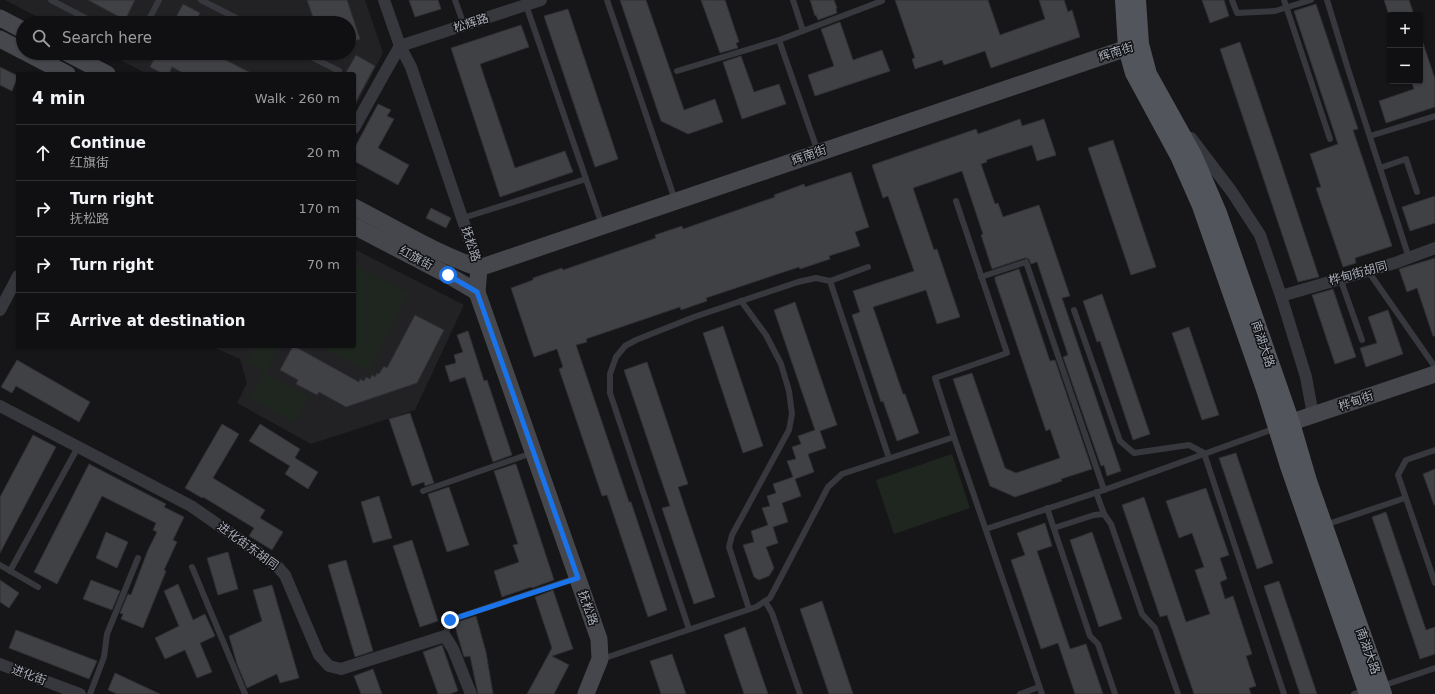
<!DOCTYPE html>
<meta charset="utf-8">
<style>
body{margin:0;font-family:"DejaVu Sans","Noto Sans SC",sans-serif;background:#1e1e20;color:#f1f3f6}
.controls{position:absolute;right:12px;top:12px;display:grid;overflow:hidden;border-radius:4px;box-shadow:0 1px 3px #0004}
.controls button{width:36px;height:36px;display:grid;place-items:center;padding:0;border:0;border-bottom:1px solid #303032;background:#101012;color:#f1f3f6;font:20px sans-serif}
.stop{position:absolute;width:12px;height:12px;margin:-9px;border:3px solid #1a73e8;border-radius:50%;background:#fff}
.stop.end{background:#1a73e8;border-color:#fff;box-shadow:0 1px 4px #0008}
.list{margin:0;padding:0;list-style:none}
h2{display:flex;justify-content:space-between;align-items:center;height:52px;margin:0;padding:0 16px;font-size:17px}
h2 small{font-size:13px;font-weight:400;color:#9c9d9f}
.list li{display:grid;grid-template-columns:26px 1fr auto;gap:12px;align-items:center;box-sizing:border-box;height:56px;padding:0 16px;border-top:1px solid #303032}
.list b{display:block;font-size:15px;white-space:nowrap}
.list p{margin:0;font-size:13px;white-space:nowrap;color:#9c9d9f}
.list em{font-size:13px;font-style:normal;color:#9c9d9f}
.icon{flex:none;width:22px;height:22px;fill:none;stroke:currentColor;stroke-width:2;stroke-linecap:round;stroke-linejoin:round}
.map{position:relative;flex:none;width:1435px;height:694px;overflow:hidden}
.search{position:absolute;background:#101012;box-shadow:0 1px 3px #0004;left:16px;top:16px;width:340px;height:44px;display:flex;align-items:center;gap:10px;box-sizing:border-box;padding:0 14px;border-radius:22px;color:#9c9d9f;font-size:15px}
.panel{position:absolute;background:#101012;box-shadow:0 1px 3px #0004;left:16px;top:72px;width:340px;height:276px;border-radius:4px}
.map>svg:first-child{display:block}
</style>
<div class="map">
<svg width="1435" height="694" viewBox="0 0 1435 694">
<rect width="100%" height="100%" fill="#161618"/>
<g fill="#222225">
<polygon points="5,0 365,0 383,53 354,109 354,74 147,74 107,53 349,53 349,23 49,23"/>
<polygon points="354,249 464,305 415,410 311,444 237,403 247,383 240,359 211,346 354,346"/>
</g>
<g fill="#1e261f">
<polygon points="354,264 409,293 369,372 318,346 354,346"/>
<polygon points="255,346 279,346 265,373 309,397 295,424 250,399 264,372 246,363"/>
<polygon points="952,454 970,508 894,534 876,480"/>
</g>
<g fill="#404145" stroke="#303034">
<polygon points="88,0 135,0 125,20"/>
<polygon points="307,0 347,0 360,39 349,43 349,23 315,23"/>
<polygon points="409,0 438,0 441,9 415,17"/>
<polygon points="620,0 646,0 684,110 715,99 723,122 688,134 661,121"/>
<polygon points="701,0 725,0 739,42 736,43 738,48 720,53"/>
<polygon points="810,0 834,0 837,8 836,9 837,13 818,20 816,15 815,16"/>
<polygon points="895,0 988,0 1000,35 1045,19 1039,0 1064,0 1068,12 1072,10 1080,37 991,68 985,51 944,65 942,60 915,69 912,59 915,58"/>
<polygon points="1202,0 1224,0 1229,16 1210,23"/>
<polygon points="1384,0 1409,0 1414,15 1389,15"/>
<polygon points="183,4 200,13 195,23 173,23"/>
<polygon points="1316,4 1358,129 1353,130 1392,246 1355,258 1356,263 1343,267 1316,188 1321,187 1310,154 1338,144 1294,11"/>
<polygon points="568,9 618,159 595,167 544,16"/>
<polygon points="840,22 853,60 882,50 890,71 815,96 808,75 834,66 821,29"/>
<polygon points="521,25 529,47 480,64 515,168 565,151 573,172 500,197 451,48"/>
<polygon points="1420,40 1422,40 1435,79 1435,107 1386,123 1379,101 1414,89 1411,81 1420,81"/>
<polygon points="1240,42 1281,163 1319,277 1298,282 1220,49"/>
<polygon points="157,53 212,53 253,74 185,74 172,67 169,74 163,74 150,67"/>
<polygon points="356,55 375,66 354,105 354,74 345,74"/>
<polygon points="741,56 754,92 779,84 786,104 742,119 723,62"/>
<polygon points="0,67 18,76 12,91 0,85"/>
<polygon points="378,104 391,110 387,116 394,119 378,148 409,165 398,185 354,161 354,149"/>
<polygon points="1020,119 1022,126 1044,119 1056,155 1037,161 1032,145 986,160 987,162 981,164 995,204 998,203 1003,217 1039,205 1070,296 1062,298 1121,471 1107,476 1104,465 1101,466 1063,357 1068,355 1037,262 1031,264 1029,259 1025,258 992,269 981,235 983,234 962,171 913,188 934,250 937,249 960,317 937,324 926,290 873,307 903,394 905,394 919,433 897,441 883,401 881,402 852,315 860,312 853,291 914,271 888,196 883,198 872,165 976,129 978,134"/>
<polygon points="1113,140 1156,267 1131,275 1088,148"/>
<polygon points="851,172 869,227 855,232 860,246 829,256 830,259 800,269 799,267 706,298 707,301 681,310 680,307 586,339 587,342 576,345 629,502 631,502 667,610 648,617 607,495 602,496 559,369 563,367 557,349 534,357 511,288 533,280 533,278 562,268 563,270 656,238 655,235 682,226 683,229 775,197 774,195 804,184 805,187"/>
<polygon points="1435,196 1435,223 1410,231 1402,207"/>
<polygon points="431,208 451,218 446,228 426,218"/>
<polygon points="1435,258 1435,336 1433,336 1417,288 1407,292 1399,269"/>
<polygon points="1019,269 1050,361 1055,360 1092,469 1061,479 1062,481 1015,497 990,486 953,379 972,373 1005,468 1016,473 1060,458 1050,429 1046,431 995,280 995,277"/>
<polygon points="1333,289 1356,357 1335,364 1312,295"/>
<polygon points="1102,294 1150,434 1133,440 1100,341 1097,342 1083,301"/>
<polygon points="795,302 837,425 820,431 826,448 808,454 814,472 795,479 801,496 782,503 788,522 773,527 778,543 766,547 774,568 769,576 759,580 754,577 743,545 754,542 751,531 768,525 762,508 770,506 767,496 776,493 773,484 793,477 787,461 796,459 792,447 801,444 798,436 815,430 774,310"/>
<polygon points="1388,310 1403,354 1366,367 1360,348 1377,343 1368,317"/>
<polygon points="415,315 444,330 417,383 346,407 319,392 317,395 296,384 298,380 280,370 293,346 294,346 359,382 360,379 364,381 366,377 370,379 372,375 375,377 377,373 379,374 384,366 387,368"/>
<polygon points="723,326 763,446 743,453 703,333"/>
<polygon points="1189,327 1219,415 1202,420 1172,333"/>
<polygon points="468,331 484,381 487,380 512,455 493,462 465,377 450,382 445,366 456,363 454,355 463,352 457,335"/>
<polygon points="17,360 90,402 79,422 16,386 12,393 1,387"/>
<polygon points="647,362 688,484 678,487 715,597 694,604 662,508 670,506 624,370"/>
<polygon points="410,413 434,483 425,486 424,482 412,486 389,419"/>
<polygon points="222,424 239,434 213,478 265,510 260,518 283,532 272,550 249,536 254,528 203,497 202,498 185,488"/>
<polygon points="260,424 300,449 295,458 318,472 308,489 285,474 290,466 249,441"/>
<polygon points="33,435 56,447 0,553 0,497"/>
<polygon points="1236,453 1273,563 1257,569 1219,458"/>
<polygon points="89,464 166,504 164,507 184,517 173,540 177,542 164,570 166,571 143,628 121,619 123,614 120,613 128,594 131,595 148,550 157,532 153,530 156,523 102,496 57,584 34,572"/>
<polygon points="515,464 516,464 554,580 532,588 531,587 502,597 494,571 519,562 513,545 518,544 494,471"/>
<polygon points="1435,469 1435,505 1434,505 1423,474"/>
<polygon points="449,487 469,545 447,552 428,494"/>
<polygon points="1206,488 1229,555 1220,558 1227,579 1220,582 1225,599 1233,596 1252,654 1246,656 1256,686 1249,688 1251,694 1194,694 1167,615 1160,617 1122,505 1144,497 1186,622 1210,614 1195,570 1204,567 1192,533 1179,538 1166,501"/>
<polygon points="379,496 392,538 373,543 361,502"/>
<polygon points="1386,512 1426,630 1435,627 1435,654 1420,659 1372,517"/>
<polygon points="1045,523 1052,546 1037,551 1070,649 1086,644 1103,694 1075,694 1058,643 1041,649 1011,560 1025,555 1017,533"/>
<polygon points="106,532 128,542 117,568 96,558"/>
<polygon points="1092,532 1122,619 1099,627 1070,540"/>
<polygon points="412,540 438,621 420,627 393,546"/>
<polygon points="228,552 238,589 218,595 207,558"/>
<polygon points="346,560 373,651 355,657 328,565"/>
<polygon points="0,580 19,593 9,608 0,602"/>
<polygon points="91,580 120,591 112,610 83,599"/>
<polygon points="1279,581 1317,694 1300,694 1264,586"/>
<polygon points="178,584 193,620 205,614 215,636 200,643 212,672 197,678 185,650 165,659 155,638 179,626 164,591"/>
<polygon points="272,585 299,678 280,683 277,674 247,688 237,664 229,636 262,621 253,590"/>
<polygon points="553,590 573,649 552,656 569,665 554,694 527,694 552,648 535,597"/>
<polygon points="822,601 853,694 829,694 800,609"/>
<polygon points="476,616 486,652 493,694 478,694 470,656 464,657 454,623"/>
<polygon points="745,627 768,694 744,694 724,635"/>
<polygon points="16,630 97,661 89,679 9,648"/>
<polygon points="442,645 458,691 450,694 438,694 423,652"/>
<polygon points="672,654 686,694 661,694 650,661"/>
<polygon points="373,669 382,694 361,694 354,676"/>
<polygon points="115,673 160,694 117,694 108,690"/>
</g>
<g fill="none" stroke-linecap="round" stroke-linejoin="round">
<g stroke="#37383d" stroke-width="6">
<polyline points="51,0 95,23"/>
<polyline points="201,0 246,23"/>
<polyline points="455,0 464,25"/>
<polyline points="607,0 675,200"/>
<polyline points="793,0 803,31"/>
<polyline points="1232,0 1237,13 1275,11 1311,0"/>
<polyline points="1284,0 1330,139"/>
<polyline points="1327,0 1348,69 1409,258"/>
<polyline points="526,5 586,179"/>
<polyline points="147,23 159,0"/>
<polyline points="779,40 818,152"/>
<polyline points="304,53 339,71 337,74"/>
<polyline points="677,71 779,40 882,1"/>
<polyline points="1370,136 1435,116"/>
<polyline points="1380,168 1406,159 1417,192"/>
<polyline points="463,218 586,179 602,225"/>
<polyline points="1368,271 1435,367"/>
<polyline points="981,277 1026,262 1104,490 1276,428"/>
<polyline points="1340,278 1362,340"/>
<polyline points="830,281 889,458"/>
<polyline points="741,301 766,335 781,364 789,391 792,414 789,430 732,535 729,547 749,609"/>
<polyline points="1074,310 1120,441 1134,453 1189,445 1204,453 1284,694"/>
<polyline points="954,437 935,378 1007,353 956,201"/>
<polyline points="1435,450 1406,460 1398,475 1435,583"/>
<polyline points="423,491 532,453"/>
<polyline points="1096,492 1104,514"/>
<polyline points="1047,508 1090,636 1098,644 1115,694"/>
<polyline points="1325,525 1405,498"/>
<polyline points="1054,528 1094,515 1104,514 1111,524 1142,614 1155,628 1178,694"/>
<polyline points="986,529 1104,490"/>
<polyline points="0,565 38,587"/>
<polyline points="192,567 245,694"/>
<polyline points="10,571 78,447"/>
<polyline points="765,601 772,613 800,694"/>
<polyline points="689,629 610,393 610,374 616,357 625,346 636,340 694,317 798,282 816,278 830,281 868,267"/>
<polyline points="445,636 450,620 576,578"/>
<polyline points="602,659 756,607 770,598 828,487 842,474 954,437 1042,694"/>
<polyline points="1382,686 1435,668"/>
<polyline points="90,694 104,657 107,634 138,558"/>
<polyline points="1020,694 1039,687"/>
<polyline points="1354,694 1365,690"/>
</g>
<g stroke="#37383d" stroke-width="12">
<polyline points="384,0 400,46 411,67 479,268"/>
<polyline points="354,128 384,74 400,46 541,0"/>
<polyline points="1191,138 1232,192 1260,235 1281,296 1306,377 1313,415"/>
<polyline points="1281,296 1395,263 1435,248"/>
<polyline points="0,310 18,276"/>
<polyline points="0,406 191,506 276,565 285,575 319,655 329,666 341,669 445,636 453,649 471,694"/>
<polyline points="0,664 80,694"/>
</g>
<g stroke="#45474d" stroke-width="17">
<polyline points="0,18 23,30"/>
<polyline points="0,39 23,51"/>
<polyline points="27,53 67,74"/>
<polyline points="67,53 107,74"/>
<path d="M 354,207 C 395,228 435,253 479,268"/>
<polyline points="354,226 448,275 477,292"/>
<polyline points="479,268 1139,44"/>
<polyline points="479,268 477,292 599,639 600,659 586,694"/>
<polyline points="1277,427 1435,374"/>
</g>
<g stroke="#53555c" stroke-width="18">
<polyline points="1124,0 1127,48 1134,73 1179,156 1201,206 1266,392 1289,466 1368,694"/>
<polyline points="1137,0 1140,44 1148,74 1193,155 1218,213 1291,423 1308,481 1383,694"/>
</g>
</g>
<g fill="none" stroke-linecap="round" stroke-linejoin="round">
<polyline stroke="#1a73e8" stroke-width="5" points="448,275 477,292 578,578 450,620"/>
</g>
<g text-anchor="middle" stroke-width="3" stroke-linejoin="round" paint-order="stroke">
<g font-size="12" fill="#a8adb8" stroke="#111113">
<text transform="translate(471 23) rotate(-18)" y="4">松辉路</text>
<text transform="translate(1116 52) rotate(-18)" y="4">辉南街</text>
<text transform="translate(809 155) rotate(-19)" y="4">辉南街</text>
<text transform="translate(471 244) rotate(72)" y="4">抚松路</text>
<text transform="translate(416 258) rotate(28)" y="4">红旗街</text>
<text transform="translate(1358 273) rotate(-15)" y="4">桦甸街胡同</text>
<text transform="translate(1263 344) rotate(71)" y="4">南湖大路</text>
<text transform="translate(1356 401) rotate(-19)" y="4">桦甸街</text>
<text transform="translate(248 546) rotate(36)" y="4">进化街东胡同</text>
<text transform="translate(588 608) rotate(71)" y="4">抚松路</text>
<text transform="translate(1368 651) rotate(70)" y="4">南湖大路</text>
<text transform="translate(29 675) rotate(20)" y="4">进化街</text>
</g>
</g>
</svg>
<div class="controls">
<button>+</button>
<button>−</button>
</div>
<div class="stop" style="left:448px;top:275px"></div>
<div class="stop end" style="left:450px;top:620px"></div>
<div class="search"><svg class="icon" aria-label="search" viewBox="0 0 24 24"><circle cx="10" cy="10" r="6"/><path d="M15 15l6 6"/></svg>Search here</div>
<section class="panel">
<h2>4 min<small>Walk · 260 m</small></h2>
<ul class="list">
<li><svg class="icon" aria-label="ahead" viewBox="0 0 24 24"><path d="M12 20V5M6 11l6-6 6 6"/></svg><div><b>Continue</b><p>红旗街</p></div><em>20 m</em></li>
<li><svg class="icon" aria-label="right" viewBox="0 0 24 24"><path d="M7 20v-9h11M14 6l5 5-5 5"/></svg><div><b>Turn right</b><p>抚松路</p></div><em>170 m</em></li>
<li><svg class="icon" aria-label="right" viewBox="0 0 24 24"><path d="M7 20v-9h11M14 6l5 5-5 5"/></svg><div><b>Turn right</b></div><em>70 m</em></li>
<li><svg class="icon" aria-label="arrive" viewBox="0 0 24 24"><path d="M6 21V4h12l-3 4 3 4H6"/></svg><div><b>Arrive at destination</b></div></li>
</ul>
</section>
</div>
